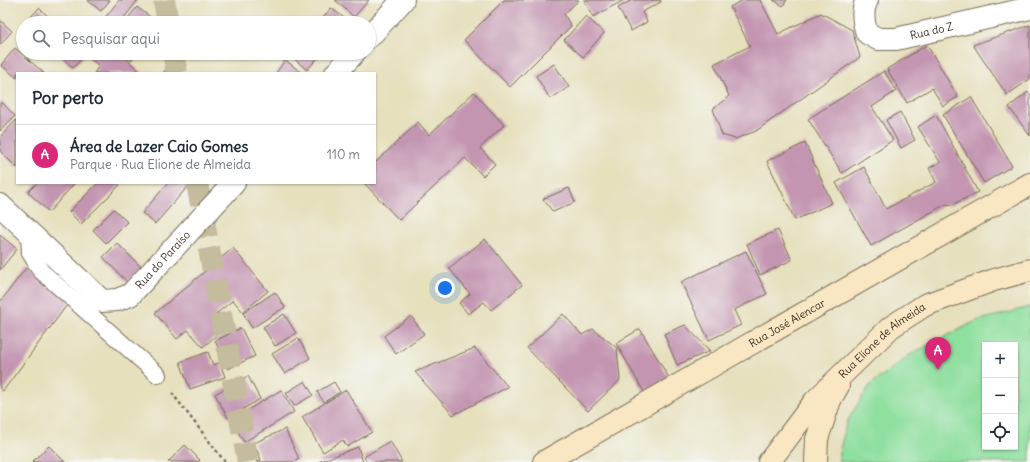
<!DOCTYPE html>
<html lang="pt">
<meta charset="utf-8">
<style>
body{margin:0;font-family:Delius,sans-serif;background:#f2f2f3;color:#1f2937}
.controls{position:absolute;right:12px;bottom:12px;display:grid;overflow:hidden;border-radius:0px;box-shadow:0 1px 3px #0004}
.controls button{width:36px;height:36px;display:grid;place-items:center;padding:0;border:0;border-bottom:1px solid #e0e1e3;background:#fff;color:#1f2937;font:20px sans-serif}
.you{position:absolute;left:445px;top:288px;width:14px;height:14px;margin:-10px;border:3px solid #fff;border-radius:50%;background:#1a73e8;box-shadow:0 0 0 6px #1a73e833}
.badge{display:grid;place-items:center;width:26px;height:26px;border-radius:50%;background:#db2777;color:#fff;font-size:13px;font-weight:700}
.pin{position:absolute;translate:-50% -33px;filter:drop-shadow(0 1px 2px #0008)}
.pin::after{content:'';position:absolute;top:21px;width:14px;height:12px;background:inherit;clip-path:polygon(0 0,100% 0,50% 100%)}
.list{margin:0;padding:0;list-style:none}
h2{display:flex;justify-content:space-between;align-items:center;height:52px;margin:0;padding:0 16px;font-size:17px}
h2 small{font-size:13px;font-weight:400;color:#747a83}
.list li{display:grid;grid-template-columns:26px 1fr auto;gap:12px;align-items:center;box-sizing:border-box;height:60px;padding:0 16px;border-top:1px solid #e0e1e3}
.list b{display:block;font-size:15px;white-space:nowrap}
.list p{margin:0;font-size:13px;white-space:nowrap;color:#747a83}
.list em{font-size:13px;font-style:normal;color:#747a83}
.icon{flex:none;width:22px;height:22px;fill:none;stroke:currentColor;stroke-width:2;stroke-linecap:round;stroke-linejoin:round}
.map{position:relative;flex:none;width:1030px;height:462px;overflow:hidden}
.search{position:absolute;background:#fff;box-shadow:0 1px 3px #0004;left:16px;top:16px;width:360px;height:44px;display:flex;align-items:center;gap:10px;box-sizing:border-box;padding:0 14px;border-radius:22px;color:#747a83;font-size:15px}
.panel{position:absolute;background:#fff;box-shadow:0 1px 3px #0004;left:16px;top:72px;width:360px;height:112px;border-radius:0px}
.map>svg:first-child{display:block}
</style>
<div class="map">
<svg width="1030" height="462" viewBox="0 0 1030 462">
<rect width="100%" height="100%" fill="#f6f6f2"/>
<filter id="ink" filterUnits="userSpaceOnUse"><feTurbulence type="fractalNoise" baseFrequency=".025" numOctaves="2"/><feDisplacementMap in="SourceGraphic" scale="8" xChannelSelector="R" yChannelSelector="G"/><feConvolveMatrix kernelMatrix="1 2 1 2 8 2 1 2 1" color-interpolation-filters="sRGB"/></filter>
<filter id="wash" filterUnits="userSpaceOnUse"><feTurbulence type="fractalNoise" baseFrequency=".012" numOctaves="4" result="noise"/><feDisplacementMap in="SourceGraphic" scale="16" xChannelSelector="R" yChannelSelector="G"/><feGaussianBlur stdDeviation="0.9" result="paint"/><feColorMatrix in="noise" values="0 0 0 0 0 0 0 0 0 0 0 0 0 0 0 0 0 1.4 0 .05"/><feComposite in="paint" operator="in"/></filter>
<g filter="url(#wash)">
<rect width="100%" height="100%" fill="#e6e0bd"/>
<path fill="#8fdf9f" stroke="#65845e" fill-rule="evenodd" d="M 1030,307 L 1030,462 L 839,462 L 839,453 L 847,421 L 870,385 L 911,354 L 976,321 ZM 985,345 L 1015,345 L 1015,447 L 985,447 Z"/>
<g id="blocks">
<g fill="#c395b1">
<polygon points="87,0 110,0 101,11"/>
<polygon points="119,0 138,0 120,23 101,23"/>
<polygon points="335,0 369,0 354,17"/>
<polygon points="504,0 579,0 564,14 571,26 510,87 464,40"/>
<polygon points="584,0 624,0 593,17"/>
<polygon points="632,0 660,0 661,2 642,12 647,22 631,31 618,8"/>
<polygon points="743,0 760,0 778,34 821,13 852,30 860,57 756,131 735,139 722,135 713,109 729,96 714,64 750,46 730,7"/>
<polygon points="773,0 787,0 783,6"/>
<polygon points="137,7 153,19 149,23 124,23"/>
<polygon points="39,8 52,20 49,23 25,23"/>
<polygon points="331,8 347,20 345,23 319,23"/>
<polygon points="586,16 604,33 583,57 564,40"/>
<polygon points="203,18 209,23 198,23"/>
<polygon points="0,20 12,31 0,45"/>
<polygon points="1030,25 1030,79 1007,95 973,45"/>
<polygon points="927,45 958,97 943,106 932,88 907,103 887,69"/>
<polygon points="15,48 44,73 17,73 17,78 1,65"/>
<polygon points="57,53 87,53 73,68"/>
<polygon points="93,53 119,53 142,73 94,73 99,66 89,58"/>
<polygon points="121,53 137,53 131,61"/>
<polygon points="292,53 322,53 307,70 290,55"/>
<polygon points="285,60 302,73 276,73"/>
<polygon points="554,64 569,87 550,99 536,76"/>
<polygon points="170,65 179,73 163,73"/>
<polygon points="884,71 896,91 872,107 893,140 842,173 808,119"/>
<polygon points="474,92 504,125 480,148 495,164 483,176 465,158 399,220 364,183 375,183 375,163 418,122 429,135"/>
<polygon points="1028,92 1030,94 1030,136 1009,107"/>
<polygon points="971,97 1012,166 984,183 943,115"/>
<polygon points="2,102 15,116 0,131 0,103"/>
<polygon points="900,112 915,140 901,148 886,120"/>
<polygon points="936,115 978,192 952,205 946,204 871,246 836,183 864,167 886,209 936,182 929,168 940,162 918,127"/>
<polygon points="17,119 17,168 0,151 0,137"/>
<polygon points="805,143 832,203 795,220 767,161"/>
<polygon points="37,183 75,183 49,212 28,192"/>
<polygon points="98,183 117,183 120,185 81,224 69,212"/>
<polygon points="168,183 191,183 155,224 142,213"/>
<polygon points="569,188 575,202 553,212 543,199"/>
<polygon points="114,209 127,222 106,243 93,230"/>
<polygon points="778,230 792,260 760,275 747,244"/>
<polygon points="0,235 17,249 0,270"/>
<polygon points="485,239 522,285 491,310 484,302 468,314 459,303 470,294 449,268"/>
<polygon points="117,243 142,268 127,282 103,257"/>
<polygon points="233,248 268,291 243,312 233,300 216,314 226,327 203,347 188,330 177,339 155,313"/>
<polygon points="746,251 767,294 734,310 741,325 709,340 681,282"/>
<polygon points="26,268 70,301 3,391 0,389 0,302"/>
<polygon points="275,292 285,307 252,328 243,313"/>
<polygon points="284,314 296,333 275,346 263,327"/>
<polygon points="563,314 582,335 593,329 617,348 620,380 588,411 527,348"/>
<polygon points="411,316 424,334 396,354 384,336"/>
<polygon points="685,325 710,351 677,365 664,334"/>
<polygon points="241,328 255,356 228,369 215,341"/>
<polygon points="640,329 669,378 644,392 616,343"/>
<polygon points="298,338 310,358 285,374 272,354"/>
<polygon points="475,348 508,387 453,415 415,372"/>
<polygon points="208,352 213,365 220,363 225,377 190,389 180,362"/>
<polygon points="248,376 260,399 228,418 215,394"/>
<polygon points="305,381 313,395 294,406 286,393"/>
<polygon points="334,382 340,392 324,402 317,392"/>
<polygon points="281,390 294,412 244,442 231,420"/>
<polygon points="346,390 372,432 347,447 343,440 323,452 302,417"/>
<polygon points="285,429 299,459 293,462 256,462 261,460 254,443"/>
<polygon points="390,441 402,462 367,462 364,457"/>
<polygon points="185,445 200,460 198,462 168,462"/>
<polygon points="49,446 65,462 32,462"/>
<polygon points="358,447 363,462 318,462"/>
</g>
</g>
</g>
<g filter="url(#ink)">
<use href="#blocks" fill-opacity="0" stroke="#776a56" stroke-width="1"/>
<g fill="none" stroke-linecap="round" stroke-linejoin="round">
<g stroke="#c4bc9d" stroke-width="22" stroke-dasharray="22 11" stroke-linecap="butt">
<polyline points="164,0 168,23"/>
<polyline points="173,53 177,73"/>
<polyline points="197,183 248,462"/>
</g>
<defs>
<polyline id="lane" points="29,233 30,253 41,271 158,375"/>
<g id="street">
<path id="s1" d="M 867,0 C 861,11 863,22 867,33 L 878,39 L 896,39 L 1030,8"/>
<polyline points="369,37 403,0"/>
<polyline points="336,73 354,53"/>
<path id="s2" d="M 0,205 L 102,301 L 117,300 L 130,295 L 234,183"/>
</g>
<g id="secondary">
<path id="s3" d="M 544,462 L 1030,184"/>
<path id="s4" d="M 769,462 L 815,401 L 891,327 L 925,305 L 994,280 L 1030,270"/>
<polyline points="816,462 817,439 830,400 838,386"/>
</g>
</defs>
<use href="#lane" stroke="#776a56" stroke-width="18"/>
<use href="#street" stroke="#776a56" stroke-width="24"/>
<use href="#secondary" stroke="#776a56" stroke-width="24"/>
<polyline stroke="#776a56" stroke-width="2.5" stroke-dasharray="3 3" stroke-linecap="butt" points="172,393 225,462"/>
<use href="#lane" stroke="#fff" stroke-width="16"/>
<use href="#street" stroke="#fff" stroke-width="22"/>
<use href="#secondary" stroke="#f9e7c3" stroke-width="22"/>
</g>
</g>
<g text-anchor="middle" stroke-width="3" stroke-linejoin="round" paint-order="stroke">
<g font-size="11" fill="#3b2a1e" stroke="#f6f6f2">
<text dy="4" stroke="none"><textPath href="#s1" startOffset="101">Rua do Z</textPath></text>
<text dy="4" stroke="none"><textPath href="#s2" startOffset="217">Rua do Paraíso</textPath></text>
<text dy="4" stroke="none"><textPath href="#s3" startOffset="280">Rua José Alencar</textPath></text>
<text dy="4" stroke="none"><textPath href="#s4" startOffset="167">Rua Elione de Almeida</textPath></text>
</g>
</g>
</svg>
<div class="controls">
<button>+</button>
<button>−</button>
<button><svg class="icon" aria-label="locate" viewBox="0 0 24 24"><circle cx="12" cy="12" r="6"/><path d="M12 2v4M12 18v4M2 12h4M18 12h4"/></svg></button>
</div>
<div class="you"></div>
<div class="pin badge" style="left:938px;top:370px">A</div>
<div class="search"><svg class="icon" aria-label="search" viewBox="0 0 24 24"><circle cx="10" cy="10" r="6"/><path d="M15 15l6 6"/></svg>Pesquisar aqui</div>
<section class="panel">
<h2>Por perto<small></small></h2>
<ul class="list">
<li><span class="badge">A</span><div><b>Área de Lazer Caio Gomes</b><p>Parque · Rua Elione de Almeida</p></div><em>110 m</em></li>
</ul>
</section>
</div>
